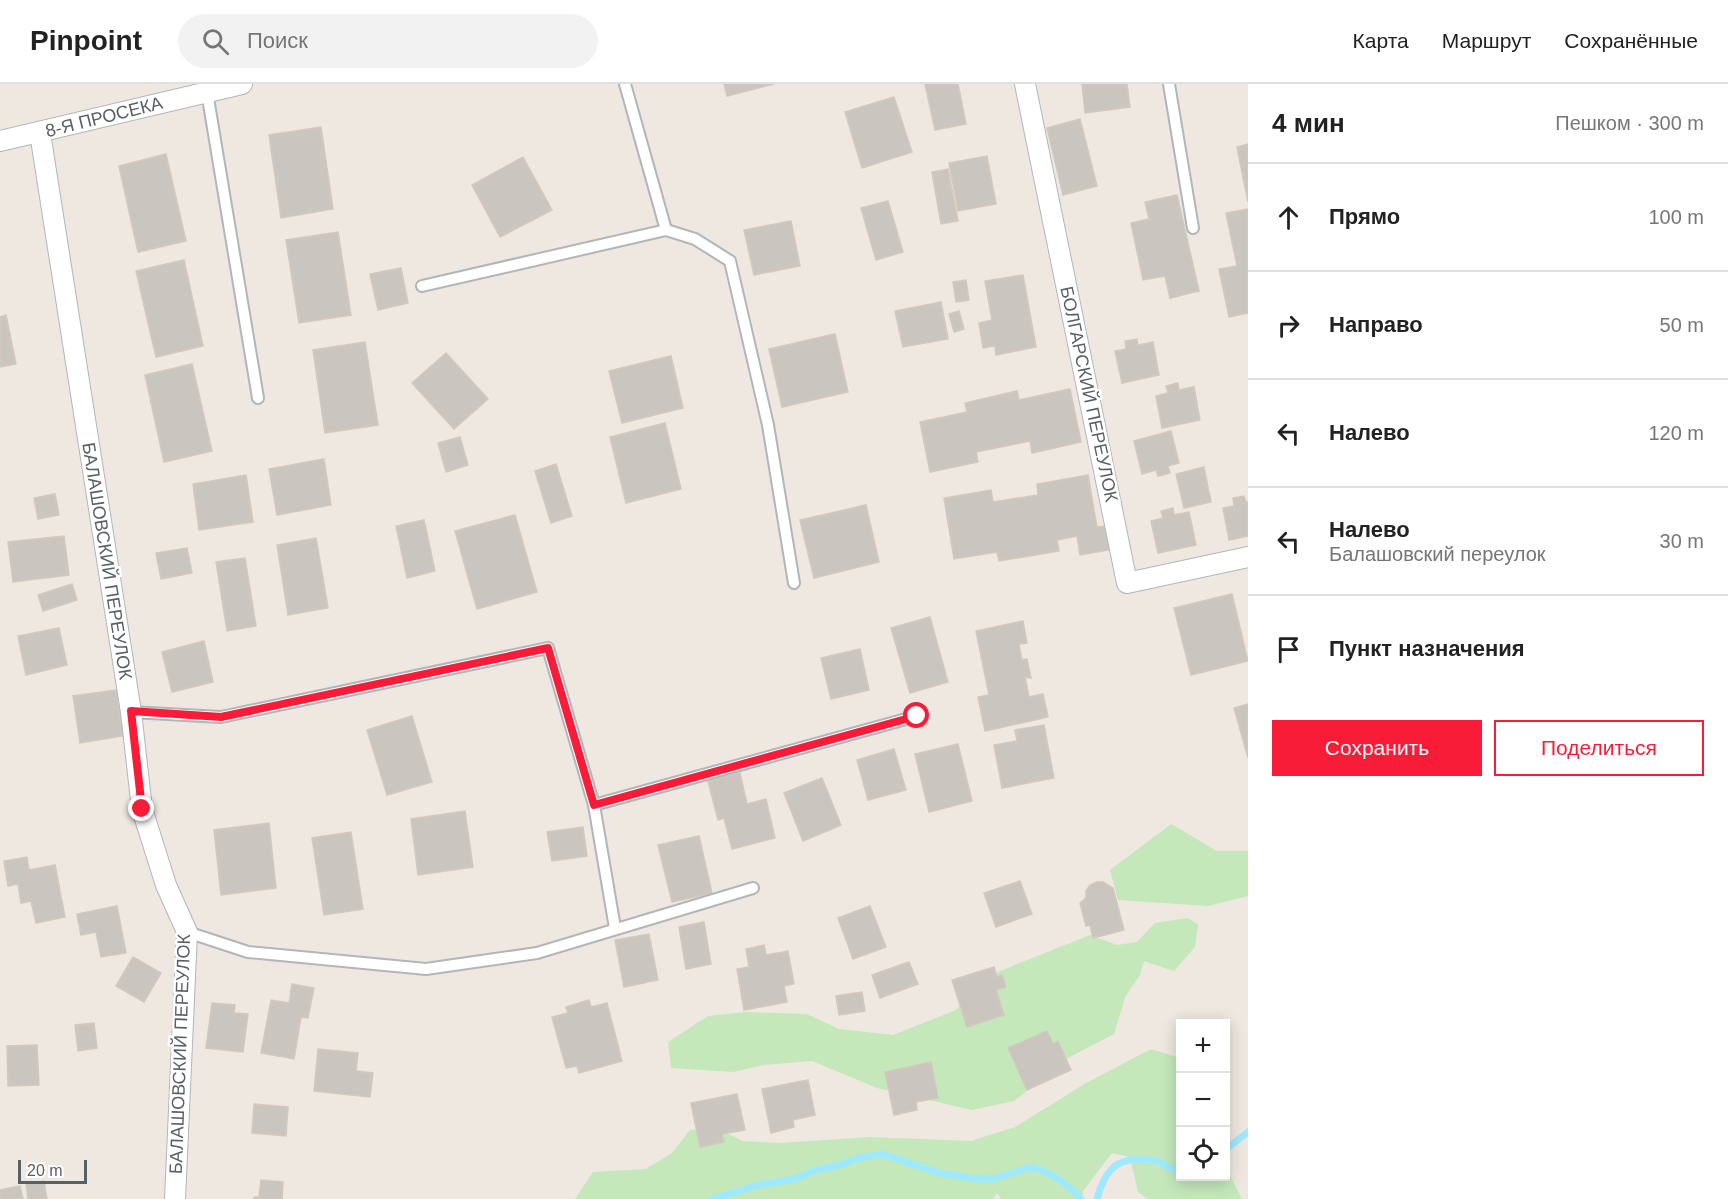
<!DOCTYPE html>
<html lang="ru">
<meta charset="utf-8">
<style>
body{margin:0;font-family:Arial,sans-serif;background:#f2f2f2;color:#222}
.controls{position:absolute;right:18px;bottom:18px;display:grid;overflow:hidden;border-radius:0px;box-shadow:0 3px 15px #0003}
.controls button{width:54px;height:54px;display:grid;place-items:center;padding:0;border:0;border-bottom:2px solid #e0e0e0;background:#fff;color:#222;font:30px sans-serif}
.scale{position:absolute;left:18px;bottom:15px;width:69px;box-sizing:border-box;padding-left:6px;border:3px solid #596063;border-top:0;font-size:16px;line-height:21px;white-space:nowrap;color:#596063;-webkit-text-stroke:4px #fff;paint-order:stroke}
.stop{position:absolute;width:18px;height:18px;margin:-14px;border:4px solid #f81c38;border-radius:50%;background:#fff}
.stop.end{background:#f81c38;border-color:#fff;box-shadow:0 2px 6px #0008}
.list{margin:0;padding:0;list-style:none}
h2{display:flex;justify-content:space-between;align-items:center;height:78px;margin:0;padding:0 24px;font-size:26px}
h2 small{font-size:20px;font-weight:400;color:#767676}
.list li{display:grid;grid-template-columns:39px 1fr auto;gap:18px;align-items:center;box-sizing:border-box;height:108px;padding:0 24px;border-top:2px solid #e0e0e0}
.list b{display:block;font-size:22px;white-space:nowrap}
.list p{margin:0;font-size:20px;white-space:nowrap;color:#767676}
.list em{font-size:20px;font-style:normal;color:#767676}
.actions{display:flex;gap:12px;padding:18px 24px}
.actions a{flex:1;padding:14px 0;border:2px solid #f81c38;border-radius:0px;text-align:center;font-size:21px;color:#f81c38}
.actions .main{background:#f81c38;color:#fff}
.icon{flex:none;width:33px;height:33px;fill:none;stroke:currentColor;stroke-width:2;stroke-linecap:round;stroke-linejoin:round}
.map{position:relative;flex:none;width:1248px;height:1115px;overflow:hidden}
header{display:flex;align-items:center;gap:36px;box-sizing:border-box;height:84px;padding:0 30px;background:#fff;border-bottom:2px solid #e0e0e0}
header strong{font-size:28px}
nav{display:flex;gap:33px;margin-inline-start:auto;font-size:21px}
.search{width:420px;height:54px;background:#f2f2f2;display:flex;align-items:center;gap:15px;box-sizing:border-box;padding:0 21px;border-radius:33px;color:#767676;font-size:22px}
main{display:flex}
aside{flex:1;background:#fff}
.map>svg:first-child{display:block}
</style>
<header>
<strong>Pinpoint</strong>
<div class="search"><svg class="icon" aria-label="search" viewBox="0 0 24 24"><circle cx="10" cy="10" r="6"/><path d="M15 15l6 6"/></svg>Поиск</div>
<nav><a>Карта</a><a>Маршрут</a><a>Сохранённые</a></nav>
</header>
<main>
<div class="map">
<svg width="1248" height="1115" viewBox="0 0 1248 1115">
<rect width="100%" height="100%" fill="#eee8e0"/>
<g fill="#c4e8ba">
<polygon points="1171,740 1217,767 1248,767 1248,812 1208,822 1118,816 1110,786"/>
<polygon points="1188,834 1198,841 1195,863 1174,887 1144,877 1140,891 1126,911 1114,950 1066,975 1014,1017 972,1026 877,1004 812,977 763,981 733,988 671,984 668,958 708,932 746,928 807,930 839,945 893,951 956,926 979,901 1000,887 1090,851 1117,861 1137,858 1155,839"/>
<polygon points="1151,965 1180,974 1180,1092 1226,1092 1226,1083 1242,1115 1148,1115 1138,1108 1130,1073 1112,1069 1083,1107 1082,1115 1001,1115 997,1109 993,1115 575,1115 593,1088 646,1085 672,1069 690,1046 718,1045 743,1057 779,1059 871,1053 971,1057 1015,1043 1086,999"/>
</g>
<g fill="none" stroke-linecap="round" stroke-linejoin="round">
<g stroke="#9fe9ff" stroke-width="7">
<polyline points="1226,1065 1248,1048"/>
<path d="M 713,1115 L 758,1101 L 795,1095 L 816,1086 L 840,1081 L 859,1074 L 882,1070 L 939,1089 L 970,1094 L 993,1095 L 1032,1083 C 1051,1089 1068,1100 1081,1115"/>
<path d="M 1097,1115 C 1104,1089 1115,1072 1145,1076 C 1150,1076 1155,1076 1159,1078 C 1167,1082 1171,1086 1180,1087"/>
</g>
</g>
<g fill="#cbc5c0" stroke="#d3c8be" stroke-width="1.5">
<polygon points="724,0 774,0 727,12"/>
<polygon points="925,0 958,0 966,40 935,46"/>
<polygon points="1082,0 1127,0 1130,23 1085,29"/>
<polygon points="894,13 912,68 862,84 845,28"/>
<polygon points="1080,35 1097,102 1063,111 1047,44"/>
<polygon points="321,43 333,125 281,134 269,51"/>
<polygon points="1248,60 1248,118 1237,63"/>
<polygon points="166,70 186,157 138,168 119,82"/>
<polygon points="987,72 996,120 958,127 949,79"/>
<polygon points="523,73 552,126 500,153 472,101"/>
<polygon points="948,85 958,137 941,140 932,88"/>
<polygon points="1177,111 1199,207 1170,214 1165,192 1143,196 1131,139 1149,135 1145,118"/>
<polygon points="888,117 903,168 876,176 861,124"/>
<polygon points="1248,125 1248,229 1229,233 1219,185 1237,182 1226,129"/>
<polygon points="791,137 800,182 754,191 744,146"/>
<polygon points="338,148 351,231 299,239 286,156"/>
<polygon points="184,176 203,262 156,273 136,187"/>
<polygon points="401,184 408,219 378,226 370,190"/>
<polygon points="1023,191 1036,263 996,271 995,262 983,264 979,239 992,236 985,197"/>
<polygon points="966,196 969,216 956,218 953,198"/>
<polygon points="941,218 948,255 903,263 895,227"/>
<polygon points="959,227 964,245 954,248 949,230"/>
<polygon points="6,231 16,280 0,283 0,233"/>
<polygon points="835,250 848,308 782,323 769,265"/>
<polygon points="1137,255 1138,261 1153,258 1159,291 1122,299 1115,267 1126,265 1125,257"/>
<polygon points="365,258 378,341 325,349 313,266"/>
<polygon points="446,269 488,315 454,345 412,299"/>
<polygon points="671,272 683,324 622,339 609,287"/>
<polygon points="192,280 212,367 164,378 145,291"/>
<polygon points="1178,299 1179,306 1194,303 1200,336 1162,344 1156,312 1168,309 1166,302"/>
<polygon points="1070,305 1081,358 1032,369 1030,357 976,368 978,378 930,388 920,338 967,328 965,319 1017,307 1019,316"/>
<polygon points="665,339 681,405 626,419 610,353"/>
<polygon points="1171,347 1179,379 1168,382 1170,389 1158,392 1156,386 1142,390 1134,357"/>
<polygon points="460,353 468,381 446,388 438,359"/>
<polygon points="324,375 331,421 277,431 269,385"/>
<polygon points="556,380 572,432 551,439 535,387"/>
<polygon points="1204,383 1211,418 1184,424 1176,390"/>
<polygon points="246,391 253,438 199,446 193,400"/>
<polygon points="1088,391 1097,443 1105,442 1109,466 1080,471 1077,452 1057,456 1059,467 999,477 997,468 954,475 944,414 991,406 993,418 1038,411 1037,400"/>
<polygon points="55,410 59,431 38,435 34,414"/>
<polygon points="1244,412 1246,418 1248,418 1248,452 1229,456 1223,424 1234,422 1233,414"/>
<polygon points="866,421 879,478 814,494 800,436"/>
<polygon points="1173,424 1174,431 1189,428 1196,461 1158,469 1151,437 1163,434 1161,427"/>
<polygon points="515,431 537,508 477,525 455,447"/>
<polygon points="424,436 435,487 407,494 396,442"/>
<polygon points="64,452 69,491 13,498 8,458"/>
<polygon points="316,454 328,524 288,531 277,461"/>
<polygon points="187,464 192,489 161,495 156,469"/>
<polygon points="245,474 256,542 227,547 216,478"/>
<polygon points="72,500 77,516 43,527 38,511"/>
<polygon points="1232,510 1248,577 1191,591 1174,524"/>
<polygon points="930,533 948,598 910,609 891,544"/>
<polygon points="1023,537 1027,559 1019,560 1022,576 1027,575 1031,594 1025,593 1029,613 1043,610 1048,633 985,647 978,613 989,611 976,547"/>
<polygon points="59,544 67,581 26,591 18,552"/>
<polygon points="204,557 213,598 172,608 162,568"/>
<polygon points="860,565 869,606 831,615 821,574"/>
<polygon points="116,606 123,652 80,659 73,612"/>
<polygon points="1248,620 1248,674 1234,624"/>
<polygon points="412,632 432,698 387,711 367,646"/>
<polygon points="1044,641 1054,694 1002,704 994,661 1017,657 1015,646"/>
<polygon points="958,660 972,717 929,728 915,670"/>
<polygon points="894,665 906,706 868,716 857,676"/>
<polygon points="740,689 747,720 766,715 775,754 732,765 724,734 718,736 708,697"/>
<polygon points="822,694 841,741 803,757 784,709"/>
<polygon points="465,727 473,783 418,791 411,735"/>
<polygon points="269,739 276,804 221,811 214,746"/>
<polygon points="583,743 587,772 552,777 547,748"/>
<polygon points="351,748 363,825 324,831 312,754"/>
<polygon points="699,752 712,809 672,818 658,761"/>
<polygon points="27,773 29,786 55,781 65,833 36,839 31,817 21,819 18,800 8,802 4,777"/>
<polygon points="1020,797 1032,830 996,843 984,809"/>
<polygon points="1097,798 1103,798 1113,804 1124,846 1093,854 1090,841 1086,842 1080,819 1086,814 1086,807 1090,801"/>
<polygon points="117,822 126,869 101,873 96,848 81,851 77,830"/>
<polygon points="870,822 886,863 853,875 838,834"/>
<polygon points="704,838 711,880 686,885 679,843"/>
<polygon points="649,850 658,896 624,903 615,856"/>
<polygon points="764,861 766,871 788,867 794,900 784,902 787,918 744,926 737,885 749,883 746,865"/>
<polygon points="133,873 161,889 144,918 116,902"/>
<polygon points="909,878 918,900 880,914 872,891"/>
<polygon points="994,883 997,893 1002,891 1006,903 996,906 1004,931 967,943 952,896"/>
<polygon points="292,900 314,904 308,934 301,933 294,975 261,969 271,916 289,919"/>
<polygon points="862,908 865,927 839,931 836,912"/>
<polygon points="589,916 591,923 607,919 622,977 579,989 577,982 566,984 552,933 568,929 566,923"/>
<polygon points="212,919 235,921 234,929 248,930 243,968 206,964"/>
<polygon points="94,939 97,964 78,967 75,941"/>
<polygon points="1047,947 1053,960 1058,957 1071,986 1027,1006 1008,964"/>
<polygon points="37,961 39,1001 8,1002 7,962"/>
<polygon points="318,965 358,969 356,987 373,989 370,1013 314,1007"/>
<polygon points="931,978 938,1014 916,1018 917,1026 894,1031 885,988"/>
<polygon points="808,996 815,1031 793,1036 794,1043 771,1049 762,1005"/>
<polygon points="737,1010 745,1046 722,1050 724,1058 700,1063 691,1019"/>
<polygon points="254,1020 288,1023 286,1052 252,1049"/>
<polygon points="261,1096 283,1098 282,1115 254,1115 254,1113 259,1113"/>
<polygon points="44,1097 47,1115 28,1115 26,1100"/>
<polygon points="20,1102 23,1115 0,1115 0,1106"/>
</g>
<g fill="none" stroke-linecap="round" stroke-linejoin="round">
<defs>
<g id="service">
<polyline points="625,0 666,146"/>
<polyline points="1169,0 1193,144"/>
<polyline points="207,8 258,314"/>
<polyline points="422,202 666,146 695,155 730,177 768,341 794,499"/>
<polyline points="131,628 221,633 548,564 594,721 615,844"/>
<polyline points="594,721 917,632"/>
<polyline points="187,848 248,868 426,885 537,869 753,804"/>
</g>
<g id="minor">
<polyline points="1025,0 1127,499 1248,473"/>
<polyline points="40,49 131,628 142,725 166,801 187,848 175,1115"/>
<polyline points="0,57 242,0"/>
</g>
</defs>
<use href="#service" stroke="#b2b6ba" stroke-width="14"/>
<use href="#minor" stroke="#b2b6ba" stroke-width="22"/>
<use href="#service" stroke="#fff" stroke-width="10"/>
<use href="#minor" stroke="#fff" stroke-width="20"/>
</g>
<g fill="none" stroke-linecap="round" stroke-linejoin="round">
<polyline stroke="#f81c38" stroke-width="8" points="142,725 131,627 221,633 548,564 594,721 917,632"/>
</g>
<g text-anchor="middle" stroke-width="5" stroke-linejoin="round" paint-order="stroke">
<g font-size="18" fill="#596063" stroke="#fff">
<text transform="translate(104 33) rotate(-14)" y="6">8-Я ПРОСЕКА</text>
<text transform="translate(1089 310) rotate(78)" y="6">БОЛГАРСКИЙ ПЕРЕУЛОК</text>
<text transform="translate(107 477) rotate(81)" y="6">БАЛАШОВСКИЙ ПЕРЕУЛОК</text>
<text transform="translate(180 970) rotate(-88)" y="6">БАЛАШОВСКИЙ ПЕРЕУЛОК</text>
</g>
</g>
</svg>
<div class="controls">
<button>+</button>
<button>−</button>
<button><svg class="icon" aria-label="locate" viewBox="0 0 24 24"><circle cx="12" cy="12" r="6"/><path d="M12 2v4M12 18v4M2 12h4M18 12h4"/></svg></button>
</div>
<div class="scale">20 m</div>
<div class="stop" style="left:917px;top:632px"></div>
<div class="stop end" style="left:142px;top:725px"></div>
</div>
<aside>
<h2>4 мин<small>Пешком · 300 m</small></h2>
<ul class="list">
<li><svg class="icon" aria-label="ahead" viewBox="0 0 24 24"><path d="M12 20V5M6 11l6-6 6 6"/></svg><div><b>Прямо</b></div><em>100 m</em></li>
<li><svg class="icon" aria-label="right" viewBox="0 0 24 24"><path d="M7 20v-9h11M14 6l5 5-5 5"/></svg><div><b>Направо</b></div><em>50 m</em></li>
<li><svg class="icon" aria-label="left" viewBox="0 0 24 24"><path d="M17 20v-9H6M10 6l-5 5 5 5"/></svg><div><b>Налево</b></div><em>120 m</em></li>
<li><svg class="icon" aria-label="left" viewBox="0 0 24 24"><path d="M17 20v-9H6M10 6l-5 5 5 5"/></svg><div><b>Налево</b><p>Балашовский переулок</p></div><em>30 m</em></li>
<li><svg class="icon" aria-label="arrive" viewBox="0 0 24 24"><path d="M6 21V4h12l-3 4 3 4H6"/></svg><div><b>Пункт назначения</b></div></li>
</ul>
<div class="actions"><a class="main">Сохранить</a><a>Поделиться</a></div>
</aside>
</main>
